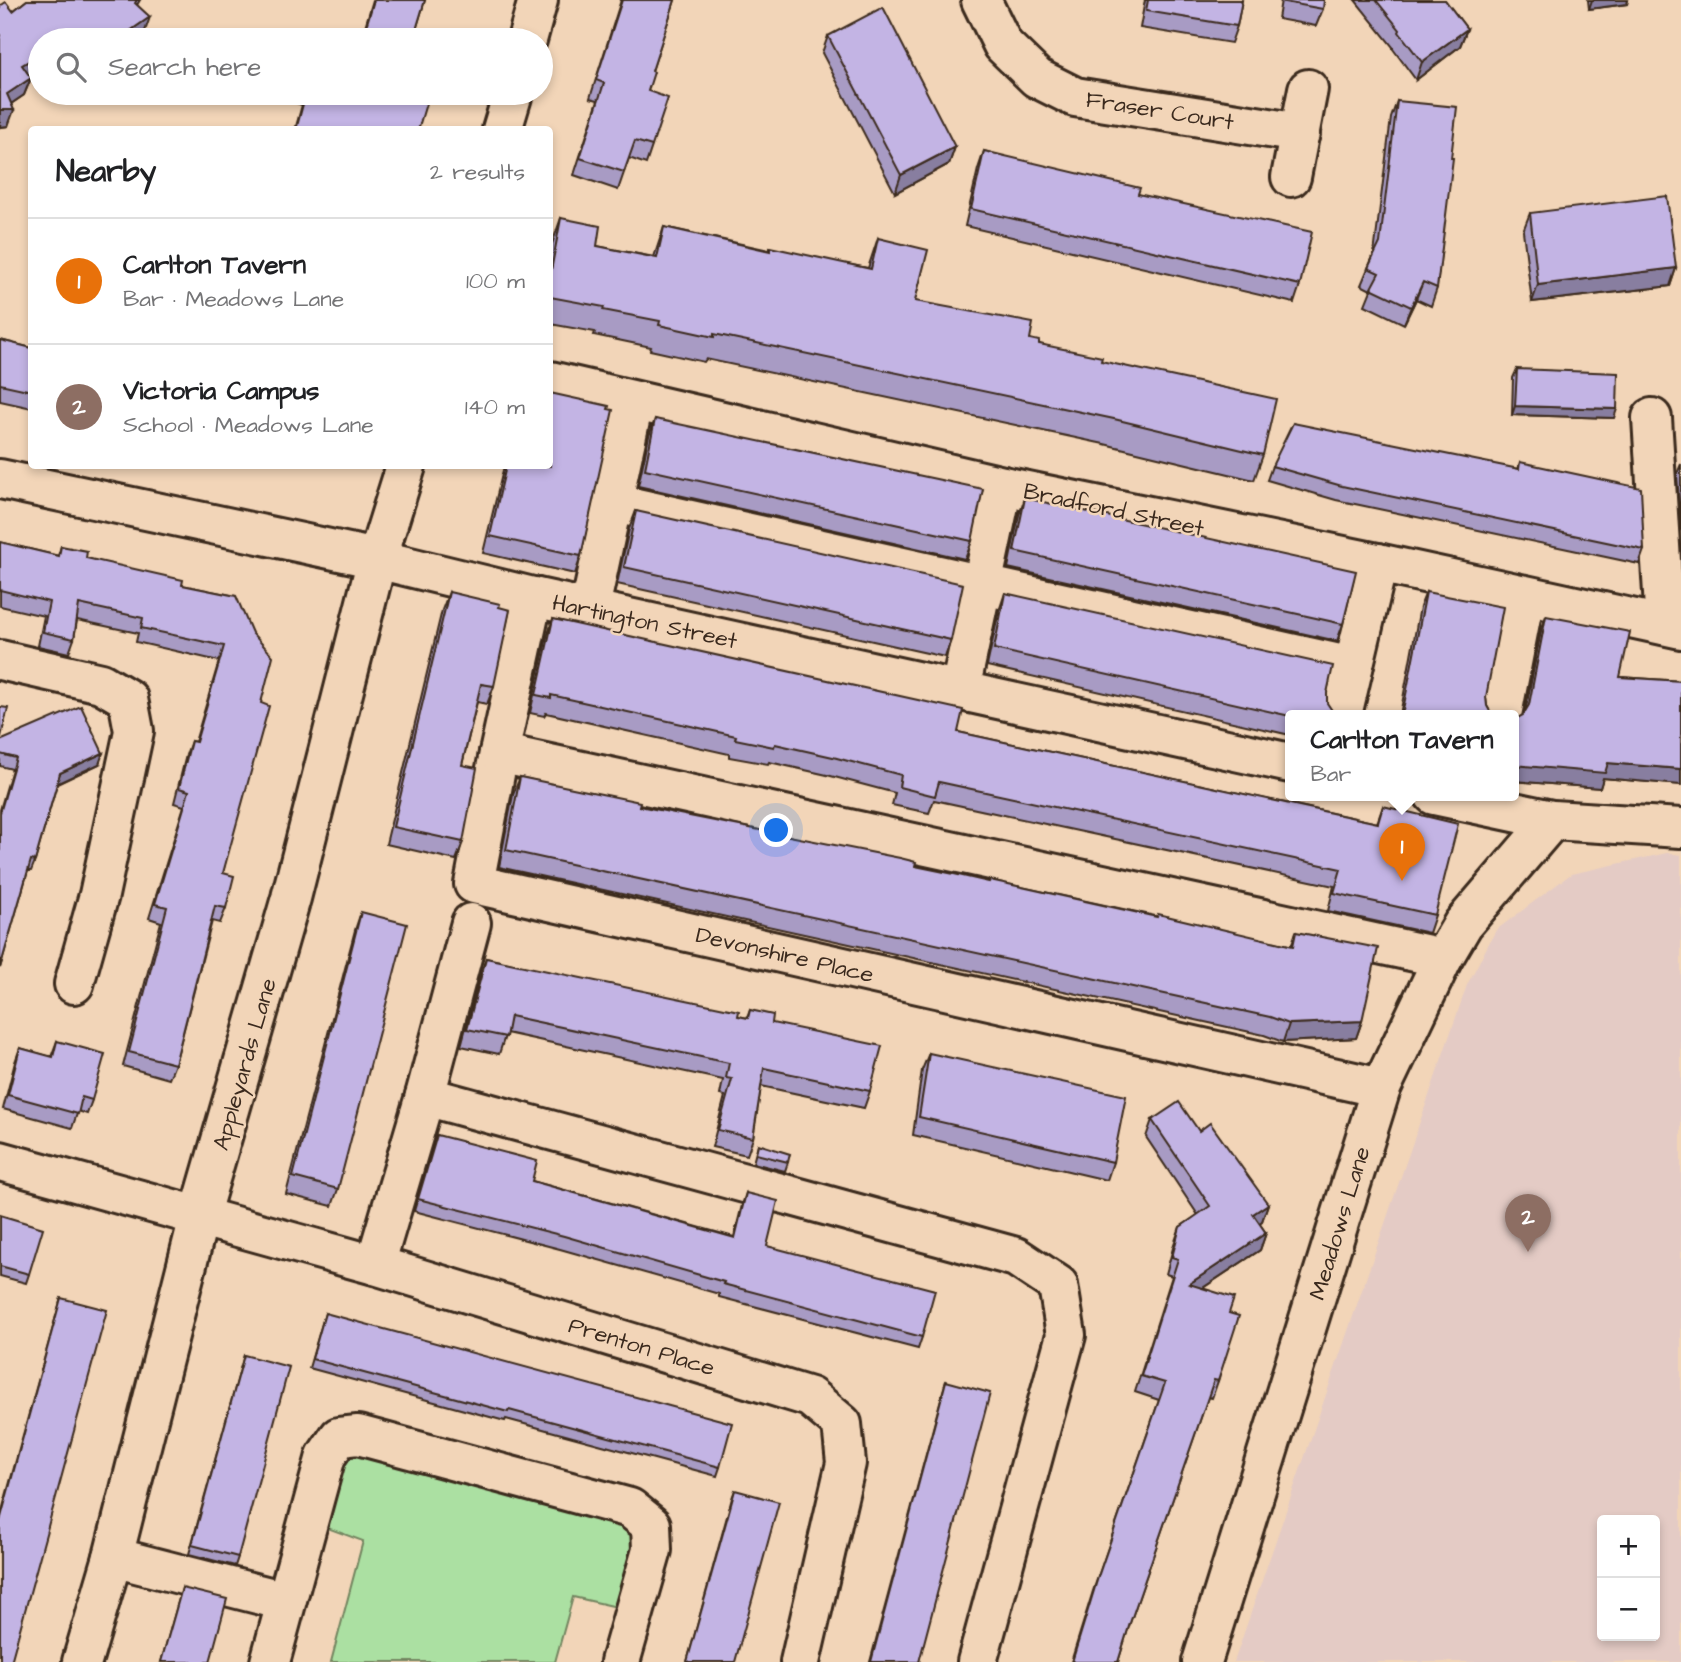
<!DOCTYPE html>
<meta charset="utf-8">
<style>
body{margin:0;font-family:"Architects Daughter",sans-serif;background:#f6f6f6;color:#202124}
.controls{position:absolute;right:21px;bottom:21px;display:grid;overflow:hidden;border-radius:7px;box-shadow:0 4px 10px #0003}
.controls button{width:63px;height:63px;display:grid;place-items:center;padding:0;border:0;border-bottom:2px solid #e0e0e0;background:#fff;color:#202124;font:35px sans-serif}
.you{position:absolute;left:777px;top:831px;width:24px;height:24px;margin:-18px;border:5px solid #fff;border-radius:50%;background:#1a73e8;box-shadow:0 0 0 10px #1a73e833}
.badge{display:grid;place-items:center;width:46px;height:46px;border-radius:50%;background:#d93025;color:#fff;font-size:23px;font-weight:700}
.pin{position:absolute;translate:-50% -58px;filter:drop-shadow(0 2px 4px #0008)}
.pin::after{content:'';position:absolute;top:37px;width:24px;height:21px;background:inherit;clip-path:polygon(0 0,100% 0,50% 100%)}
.popup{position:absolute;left:1285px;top:710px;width:234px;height:91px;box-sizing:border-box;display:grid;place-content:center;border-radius:7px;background:#fff;filter:drop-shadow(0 2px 5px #0005);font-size:23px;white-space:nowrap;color:#757577}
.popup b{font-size:26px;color:#202124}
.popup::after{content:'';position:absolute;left:50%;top:100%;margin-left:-14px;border:14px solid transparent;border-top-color:#fff}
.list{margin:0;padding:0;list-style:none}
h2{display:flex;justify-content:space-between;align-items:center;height:91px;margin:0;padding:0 28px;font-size:30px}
h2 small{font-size:23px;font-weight:400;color:#757577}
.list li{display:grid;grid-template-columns:46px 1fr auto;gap:21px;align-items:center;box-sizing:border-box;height:126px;padding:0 28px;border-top:2px solid #e0e0e0}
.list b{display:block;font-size:26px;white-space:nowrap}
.list p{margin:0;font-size:23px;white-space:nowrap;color:#757577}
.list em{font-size:23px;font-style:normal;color:#757577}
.icon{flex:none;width:38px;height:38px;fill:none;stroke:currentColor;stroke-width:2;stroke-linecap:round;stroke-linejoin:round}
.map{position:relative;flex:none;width:1681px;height:1662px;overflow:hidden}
.search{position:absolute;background:#fff;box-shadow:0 4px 10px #0003;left:28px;top:28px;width:525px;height:77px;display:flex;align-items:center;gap:18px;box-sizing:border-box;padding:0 24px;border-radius:38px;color:#757577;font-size:26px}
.panel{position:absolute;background:#fff;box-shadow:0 4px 10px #0003;left:28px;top:126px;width:525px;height:343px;border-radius:7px}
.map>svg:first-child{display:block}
</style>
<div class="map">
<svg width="1681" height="1662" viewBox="0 0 1681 1662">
<rect width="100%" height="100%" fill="#f2d5b8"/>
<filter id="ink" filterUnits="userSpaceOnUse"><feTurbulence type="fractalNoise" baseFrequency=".0143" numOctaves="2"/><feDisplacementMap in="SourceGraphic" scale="14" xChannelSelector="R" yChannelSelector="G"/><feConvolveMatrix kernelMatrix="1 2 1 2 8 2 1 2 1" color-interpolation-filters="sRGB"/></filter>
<g filter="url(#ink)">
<path fill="#e4cbc5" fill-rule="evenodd" d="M 1667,853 L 1681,855 L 1681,1662 L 1234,1662 L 1467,985 L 1496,930 L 1571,874 ZM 1602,1520 L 1655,1520 L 1655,1636 L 1602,1636 Z"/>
<polygon fill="#abe0a2" stroke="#738560" stroke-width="2" points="346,1448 631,1519 642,1537 626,1609 573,1597 555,1662 331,1662 363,1541 314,1523"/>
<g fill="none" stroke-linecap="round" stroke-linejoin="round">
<defs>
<g id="minor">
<polyline points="981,0 1003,45 1037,78 1075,97 1300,133"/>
<polyline points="527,40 538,0"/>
<polyline points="502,130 513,93"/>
<polyline points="1291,177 1308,89"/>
<polyline points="550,381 1003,486 1378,563 1681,629"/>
<polyline points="1652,418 1665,625"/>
<polyline points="0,479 377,559 533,597 1290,763"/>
<polyline points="614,503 1353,667"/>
<polyline points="533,597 499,753 474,884 1381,1088"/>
<polyline points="590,608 634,402"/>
<polyline points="0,660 101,683 128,699 134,731 99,895 74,984"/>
<polyline points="960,690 1003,486"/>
<polyline points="1342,715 1378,563"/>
<polyline points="1502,715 1525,596"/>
<polyline points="499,753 1443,958"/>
<polyline points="1434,795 1552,820 1681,828"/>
<polyline points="471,923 425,1096 1016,1257 1058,1285 1066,1335 977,1662"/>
<polyline points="0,1161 375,1265 810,1397 842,1424 846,1463 800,1662"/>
<polyline points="375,1265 425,1096"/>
<polyline points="113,1557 285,1601"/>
<polyline points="82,1662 113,1557 199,1217 291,898 377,559 406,466"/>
<polyline points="270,1662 326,1456 339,1437 358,1435 630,1508 651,1525 652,1550 620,1662"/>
<polyline points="1202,1662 1381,1088 1443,958 1463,924 1552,820"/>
</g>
</defs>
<use href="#minor" stroke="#3b2a1e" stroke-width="44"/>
<use href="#minor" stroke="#f2d5b8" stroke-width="38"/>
</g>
<g fill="#a89bc4" stroke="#3b2a1e" stroke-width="2">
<polygon points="27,0 140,0 137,5 144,34 135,40 40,40 40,67 28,74 31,78 24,95 11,104 8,126 0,127 0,6 13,11"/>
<polygon points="373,0 425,0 413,40 361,40"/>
<polygon points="621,0 675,0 652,71 648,91 652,146 646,164 629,158 618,190 574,175 598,100 590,98"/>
<polygon points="1145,0 1242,0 1237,26 1231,43 1140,28"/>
<polygon points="1281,0 1324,0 1323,9 1316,26 1278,19"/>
<polygon points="1355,0 1445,0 1467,29 1460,46 1416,80 1393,49 1393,47"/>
<polygon points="1588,0 1628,0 1627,4 1589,9"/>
<polygon points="828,36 955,147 949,164 895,193 822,53"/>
<polygon points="281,93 415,93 418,130 295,130 302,105 280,97"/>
<polygon points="1397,101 1451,158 1437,288 1431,306 1416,299 1404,324 1365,305 1371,290 1361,285 1374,254 1391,118"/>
<polygon points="984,151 1138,194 1300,285 1294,303 965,226 978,169"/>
<polygon points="1530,213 1676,268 1670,286 1532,302 1523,231"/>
<polygon points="561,218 597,246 654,257 664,227 769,250 868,268 878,238 915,301 1030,339 1039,344 1101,361 1263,455 1254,480 1104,444 706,359 704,362 650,350 651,347 594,335 595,332 550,324 550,255 552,244"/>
<polygon points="0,340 32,348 32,408 0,401"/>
<polygon points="1517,369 1614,418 1512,415 1513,378"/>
<polygon points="608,409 581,556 575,574 483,553 504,466 550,466"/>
<polygon points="655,419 972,541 965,559 638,486 649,436"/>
<polygon points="1520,462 1644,550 1639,564 1336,500 1267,480 1272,466 1518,469"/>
<polygon points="1681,464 1681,531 1677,474"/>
<polygon points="1025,498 1343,624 1337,641 1008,568 1019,515"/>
<polygon points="636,511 951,640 945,657 617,584 629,529"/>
<polygon points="0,542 58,556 61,546 86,558 182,585 236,596 261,703 223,873 226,908 220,923 212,921 175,1064 169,1079 123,1066 161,922 149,918 184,806 174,803 186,755 191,741 195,742 219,661 136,642 138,633 77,620 74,639 69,653 38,646 44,616 0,606"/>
<polygon points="449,592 494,686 487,704 477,702 462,765 463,842 456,860 386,844 442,610"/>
<polygon points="1426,592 1486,697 1487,706 1492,715 1400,715 1420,607"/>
<polygon points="1005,593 1290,715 1290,735 987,666 999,611"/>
<polygon points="1546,616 1620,677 1681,681 1681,785 1603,778 1600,788 1514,781 1514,720 1523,715 1525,713 1541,631"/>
<polygon points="553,619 958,732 1377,823 1383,806 1435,915 1429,933 1328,911 1334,886 934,800 929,813 892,805 895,793 827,775 769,762 768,764 729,757 729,754 546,713 544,716 530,713 547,637"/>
<polygon points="0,707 0,741 99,764 57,784 35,861 31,871 28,871 0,968 0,810 12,769 0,766"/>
<polygon points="520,777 639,806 954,874 1291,946 1296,932 1362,1021 1356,1038 1283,1042 1264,1035 499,867 513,795"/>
<polygon points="361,912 338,1189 332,1206 286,1194 355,930"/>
<polygon points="486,958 747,1018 750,1010 772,1023 870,1091 864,1108 761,1086 753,1138 747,1155 712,1147 725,1096 720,1095 723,1080 506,1033 499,1054 461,1046 480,975"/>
<polygon points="57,1041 92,1100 87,1114 78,1111 72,1128 3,1109 15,1062 20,1048 51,1057"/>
<polygon points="929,1053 1113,1162 1107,1180 913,1135 922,1070"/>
<polygon points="1152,1120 1199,1131 1268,1204 1262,1221 1259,1223 1266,1233 1260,1250 1203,1288 1229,1313 1218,1381 1212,1398 1208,1397 1130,1623 1118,1662 1071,1662 1093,1591 1159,1400 1135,1392 1172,1276 1166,1274 1174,1244 1180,1227 1198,1215 1146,1137"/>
<polygon points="437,1135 532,1181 734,1237 742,1205 746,1193 767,1246 922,1337 918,1349 719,1297 719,1294 560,1249 414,1211"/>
<polygon points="758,1144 788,1162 785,1171 753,1163"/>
<polygon points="0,1215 29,1274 26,1283 0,1276"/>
<polygon points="61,1298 0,1662 0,1518"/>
<polygon points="325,1313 720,1467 717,1476 506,1419 505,1421 309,1368"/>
<polygon points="244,1355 238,1557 235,1566 189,1554"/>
<polygon points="946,1381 919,1662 870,1662 943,1391"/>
<polygon points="735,1490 735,1662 687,1662 732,1498"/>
<polygon points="182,1588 210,1662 161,1662"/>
</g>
<g fill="#887ea0" stroke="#3b2a1e" stroke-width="2">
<polygon points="1592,0 1628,0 1627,4 1589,9"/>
<polygon points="150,17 144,34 135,40 117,40"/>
<polygon points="1467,29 1460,46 1416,80 1422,62"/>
<polygon points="75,31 72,40 61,40"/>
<polygon points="40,54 40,67 16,82 22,65"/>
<polygon points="31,78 24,95 2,110 14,110 8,126 0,127 0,110 7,94"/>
<polygon points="955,147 949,164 895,193 901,175"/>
<polygon points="1676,268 1670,286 1532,302 1538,285"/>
<polygon points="1423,282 1416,299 1404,324 1411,307"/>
<polygon points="1515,406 1617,409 1614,418 1512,415"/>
<polygon points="103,753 99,764 56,784 60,773"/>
<polygon points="1608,763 1681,769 1681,785 1603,778 1600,788 1514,781 1514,765"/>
<polygon points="1362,1021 1356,1038 1283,1042 1289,1024"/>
<polygon points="1268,1204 1262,1221 1247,1231 1253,1214"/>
<polygon points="1266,1233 1260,1250 1183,1301 1189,1284"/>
</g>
<g fill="#c3b4e4" stroke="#3b2a1e" stroke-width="2">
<polygon points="27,0 137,0 135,3 150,17 117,40 82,40 75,31 61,40 40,40 40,54 22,65 31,78 7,94 14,110 0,110 0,6 6,2 13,11"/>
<polygon points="374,0 425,0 413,40 362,40"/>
<polygon points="622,0 675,0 652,71 654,72 648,91 668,98 652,146 635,141 624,172 580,158 604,83 596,80"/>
<polygon points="1148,0 1242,0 1237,26 1146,11"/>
<polygon points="1284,0 1324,0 1323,9 1284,2"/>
<polygon points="1376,0 1445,0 1467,29 1422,62 1399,32 1400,30"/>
<polygon points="883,7 955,147 901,175 828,36"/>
<polygon points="300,33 325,40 297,40"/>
<polygon points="306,93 415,93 428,97 418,130 296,130"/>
<polygon points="1397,101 1457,107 1451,158 1453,158 1437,288 1423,282 1411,307 1371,288 1379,273 1368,268 1380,243"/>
<polygon points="984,151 1140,188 1138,194 1312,232 1300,285 971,209"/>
<polygon points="1667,196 1676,268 1538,285 1530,213"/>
<polygon points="561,218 600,226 597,246 657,258 664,227 770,251 770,247 871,269 878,238 928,250 915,301 1033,323 1030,339 1039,341 1039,344 1102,357 1101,361 1276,399 1263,455 1114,419 714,334 714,337 659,325 660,321 603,310 604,307 550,297 550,276"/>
<polygon points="0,340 32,348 32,391 0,384"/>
<polygon points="1517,369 1618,373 1617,409 1515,406"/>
<polygon points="550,393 609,406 608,409 613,410 581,556 490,536 506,466 550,466"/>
<polygon points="655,419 983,489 972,541 645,469"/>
<polygon points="1293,423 1519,469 1520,462 1641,488 1644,550 1342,486 1272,466"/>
<polygon points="1025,498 1356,571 1343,624 1014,551"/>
<polygon points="636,511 963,584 951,640 624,567"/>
<polygon points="0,542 59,556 61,546 87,551 86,558 183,580 182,585 236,596 252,633 273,656 261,703 269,706 223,873 234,876 226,908 215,906 175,1064 129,1052 167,907 155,904 189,791 179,788 191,741 196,742 224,646 141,628 143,618 79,604 74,639 43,632 49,602 0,590"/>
<polygon points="449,592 500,604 499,607 510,610 494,686 481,684 462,765 477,768 463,842 393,827"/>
<polygon points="1426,592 1503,607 1486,697 1487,706 1492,715 1402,715"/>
<polygon points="1005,593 1333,666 1327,693 1327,703 1335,715 1290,715 1290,716 994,649"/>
<polygon points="1546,616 1630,632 1620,677 1681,681 1681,769 1608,763 1605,773 1514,765 1514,720 1523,715 1529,705"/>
<polygon points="553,619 963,710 958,732 1378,823 1383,806 1458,824 1435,915 1334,893 1341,869 939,782 935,796 899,787 901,775 833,757 775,744 774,747 735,739 736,736 551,695 551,698 536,695"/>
<polygon points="81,706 103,753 60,773 35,861 31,860 0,968 0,813 16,758 0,754 0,707 8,708 0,741"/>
<polygon points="520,777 640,802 639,806 900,858 916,862 915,866 954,874 989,882 990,880 1157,917 1158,914 1293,946 1296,932 1378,948 1362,1021 1289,1024 1270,1017 506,850"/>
<polygon points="361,912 407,924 338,1189 293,1177"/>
<polygon points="486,958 739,1011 738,1016 748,1018 750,1010 773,1015 772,1023 882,1046 870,1091 764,1068 753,1138 718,1130 732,1079 726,1078 729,1063 510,1016 506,1037 467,1029"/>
<polygon points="57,1041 105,1054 92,1100 82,1097 78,1114 8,1095 20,1048 53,1057"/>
<polygon points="929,1053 1126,1096 1113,1162 919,1117"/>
<polygon points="1179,1102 1199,1131 1210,1123 1268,1204 1253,1214 1266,1233 1189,1284 1234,1298 1229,1313 1239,1316 1218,1381 1214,1380 1130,1623 1118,1662 1072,1662 1099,1574 1165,1383 1141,1376 1178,1259 1172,1257 1180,1227 1210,1206 1152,1120"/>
<polygon points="437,1135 537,1161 532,1181 735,1238 746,1193 778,1201 767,1246 935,1290 922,1337 723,1284 724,1282 564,1236 418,1199"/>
<polygon points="758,1144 790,1154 788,1162 756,1154"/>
<polygon points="0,1215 43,1228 29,1274 0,1266"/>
<polygon points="61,1298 107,1310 11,1662 0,1662 0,1521"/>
<polygon points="325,1313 732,1423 720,1467 509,1410 508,1412 312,1359"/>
<polygon points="244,1355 289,1367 238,1557 192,1545"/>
<polygon points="946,1381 990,1393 919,1662 871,1662"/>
<polygon points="735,1490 779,1502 735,1662 687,1662"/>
<polygon points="182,1588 227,1599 210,1662 161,1662"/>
</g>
</g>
<g text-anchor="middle" stroke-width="5" stroke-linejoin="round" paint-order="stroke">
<g font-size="23" fill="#3b2a1e" stroke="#f2d5b8">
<text transform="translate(1160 110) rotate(9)" y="8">Fraser Court</text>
<text transform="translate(1114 509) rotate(12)" y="8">Bradford Street</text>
<text transform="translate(645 621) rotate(12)" y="8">Hartington Street</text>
<text transform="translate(785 954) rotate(13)" y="8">Devonshire Place</text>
<text transform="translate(244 1064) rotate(-74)" y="8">Appleyards Lane</text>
<text transform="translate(1339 1223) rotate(-73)" y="8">Meadows Lane</text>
<text transform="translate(642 1346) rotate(17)" y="8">Prenton Place</text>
</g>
</g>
</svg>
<div class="controls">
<button>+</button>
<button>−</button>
</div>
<div class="you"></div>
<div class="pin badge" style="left:1402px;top:881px;background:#e8710a">1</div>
<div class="popup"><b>Carlton Tavern</b>Bar</div>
<div class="pin badge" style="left:1528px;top:1252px;background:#8d6e63">2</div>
<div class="search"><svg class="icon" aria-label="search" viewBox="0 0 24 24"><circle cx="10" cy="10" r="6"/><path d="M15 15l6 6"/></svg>Search here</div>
<section class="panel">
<h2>Nearby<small>2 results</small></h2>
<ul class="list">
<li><span class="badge" style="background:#e8710a">1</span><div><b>Carlton Tavern</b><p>Bar · Meadows Lane</p></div><em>100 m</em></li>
<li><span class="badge" style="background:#8d6e63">2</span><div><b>Victoria Campus</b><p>School · Meadows Lane</p></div><em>140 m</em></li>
</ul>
</section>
</div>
